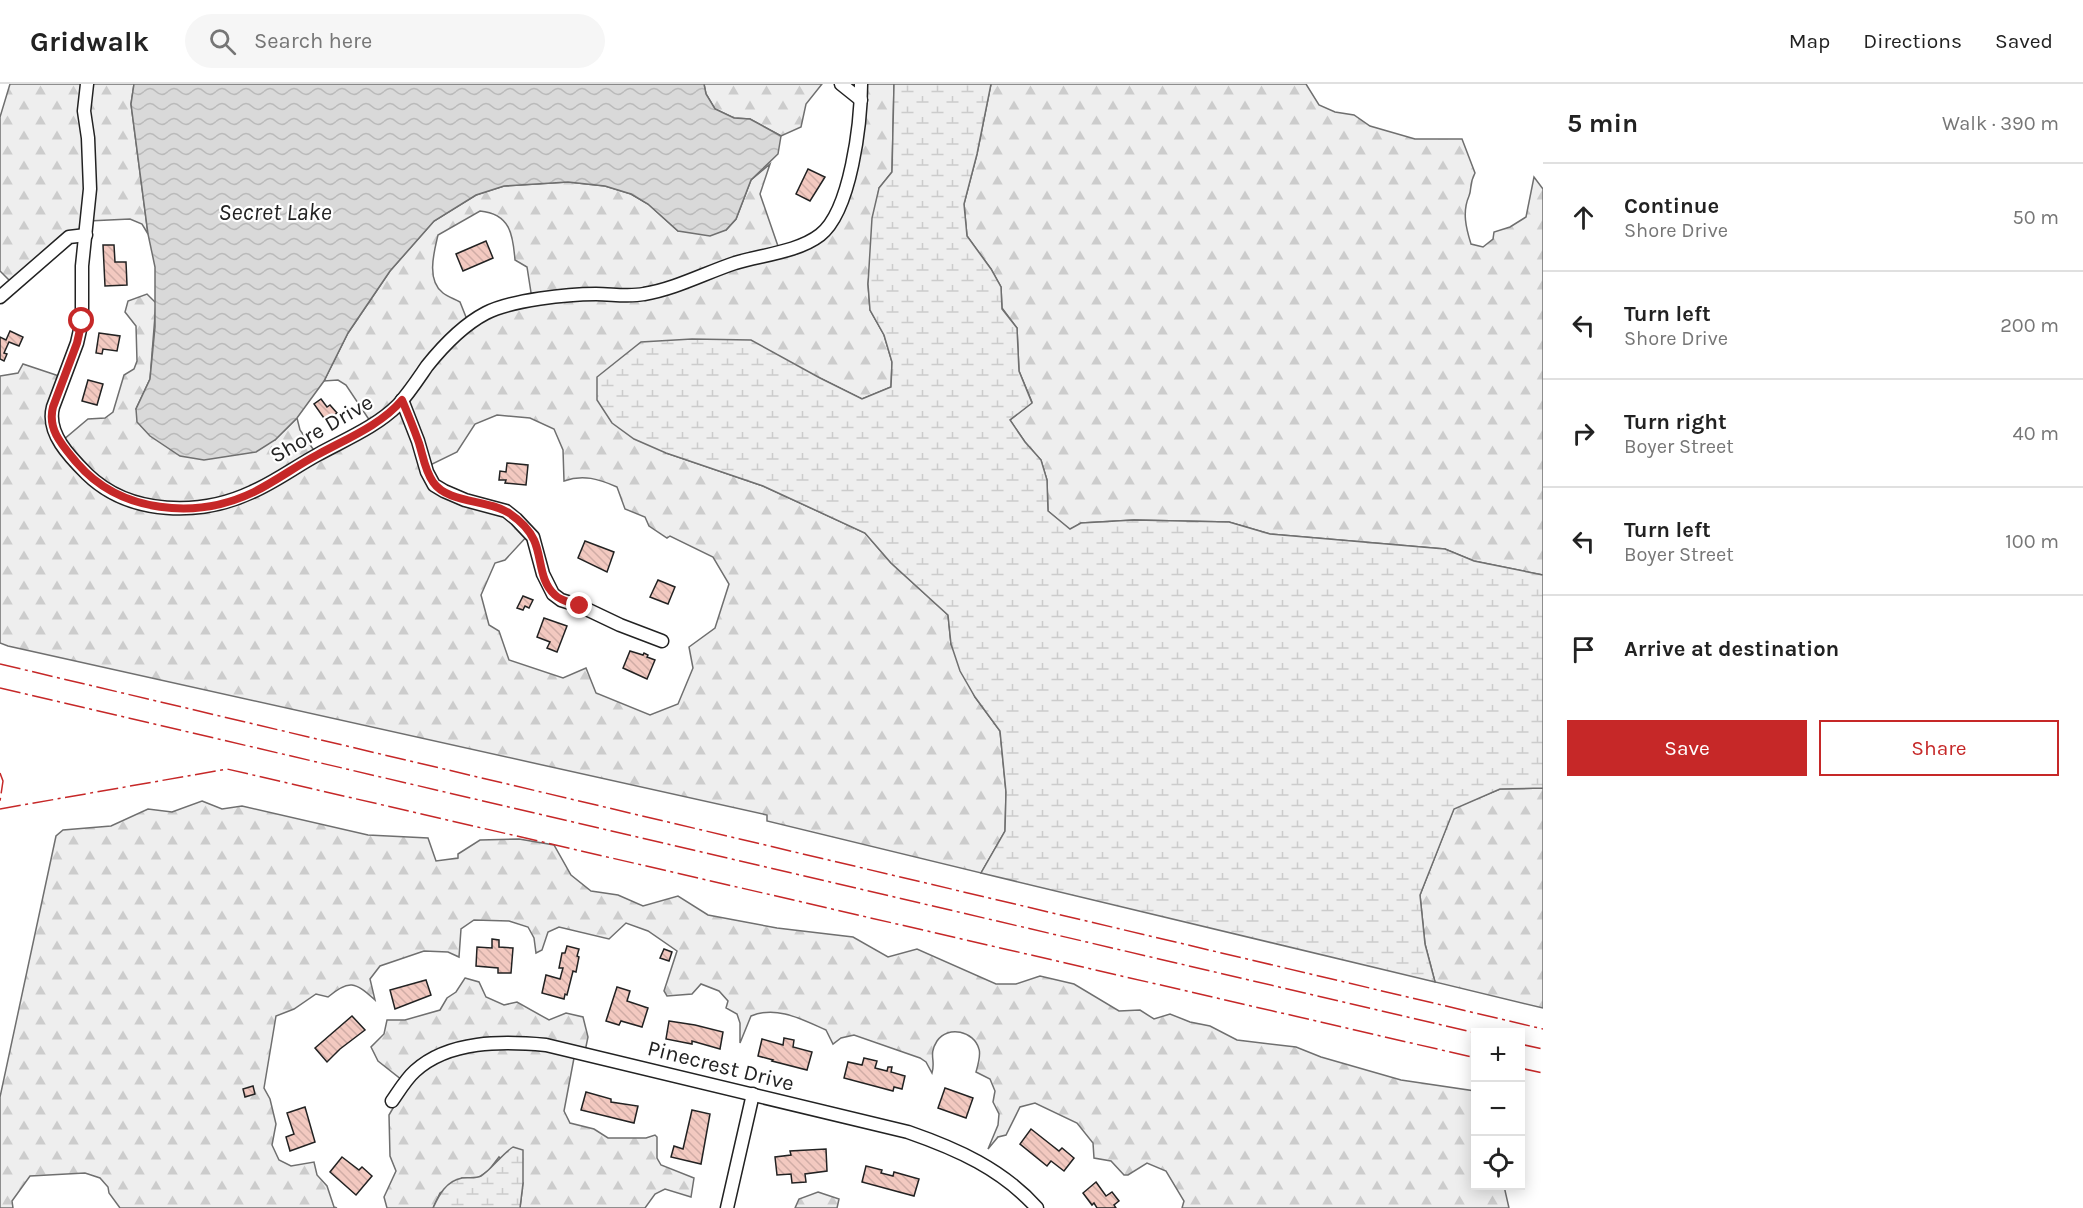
<!DOCTYPE html>
<meta charset="utf-8">
<style>
body{margin:0;font-family:Karla,sans-serif;background:#f6f6f6;color:#222}
.controls{position:absolute;right:18px;bottom:18px;display:grid;overflow:hidden;border-radius:0px;box-shadow:0 3px 15px #0003}
.controls button{width:54px;height:54px;display:grid;place-items:center;padding:0;border:0;border-bottom:2px solid #e0e0e0;background:#fff;color:#222;font:30px sans-serif}
.stop{position:absolute;width:18px;height:18px;margin:-14px;border:4px solid #c62828;border-radius:50%;background:#fff}
.stop.end{background:#c62828;border-color:#fff;box-shadow:0 2px 6px #0008}
.list{margin:0;padding:0;list-style:none}
h2{display:flex;justify-content:space-between;align-items:center;height:78px;margin:0;padding:0 24px;font-size:26px}
h2 small{font-size:20px;font-weight:400;color:#767676}
.list li{display:grid;grid-template-columns:39px 1fr auto;gap:18px;align-items:center;box-sizing:border-box;height:108px;padding:0 24px;border-top:2px solid #e0e0e0}
.list b{display:block;font-size:22px;white-space:nowrap}
.list p{margin:0;font-size:20px;white-space:nowrap;color:#767676}
.list em{font-size:20px;font-style:normal;color:#767676}
.actions{display:flex;gap:12px;padding:18px 24px}
.actions a{flex:1;padding:14px 0;border:2px solid #c62828;border-radius:0px;text-align:center;font-size:21px;color:#c62828}
.actions .main{background:#c62828;color:#fff}
.icon{flex:none;width:33px;height:33px;fill:none;stroke:currentColor;stroke-width:2;stroke-linecap:round;stroke-linejoin:round}
.map{position:relative;flex:none;width:1543px;height:1124px;overflow:hidden}
header{display:flex;align-items:center;gap:36px;box-sizing:border-box;height:84px;padding:0 30px;background:#fff;border-bottom:2px solid #e0e0e0}
header strong{font-size:28px}
nav{display:flex;gap:33px;margin-inline-start:auto;font-size:21px}
.search{width:420px;height:54px;background:#f6f6f6;display:flex;align-items:center;gap:15px;box-sizing:border-box;padding:0 21px;border-radius:33px;color:#767676;font-size:22px}
main{display:flex}
aside{flex:1;background:#fff}
.map>svg:first-child{display:block}
</style>
<header>
<strong>Gridwalk</strong>
<div class="search"><svg class="icon" aria-label="search" viewBox="0 0 24 24"><circle cx="10" cy="10" r="6"/><path d="M15 15l6 6"/></svg>Search here</div>
<nav><a>Map</a><a>Directions</a><a>Saved</a></nav>
</header>
<main>
<div class="map">
<svg width="1543" height="1124" viewBox="0 0 1543 1124">
<defs>
<pattern id="forest-firs" width="22" height="20" patternUnits="userSpaceOnUse" patternTransform="scale(1.5)"><rect width="22" height="20" fill="#eee"/><path d="M5 1l3.5 6h-7zM16 11l3.5 6h-7z" fill="#ccc"/></pattern>
<pattern id="wetland-marsh" width="20" height="14" patternUnits="userSpaceOnUse" patternTransform="scale(1.5)"><rect width="20" height="14" fill="#eee"/><path d="M1 5h8M5 5V1M11 12h8M15 12V8" fill="none" stroke="#ccc"/></pattern>
<pattern id="water-waves" width="16" height="10" patternUnits="userSpaceOnUse" patternTransform="scale(1.5)"><rect width="16" height="10" fill="#d9d9d9"/><path d="M0 5q4-4 8 0t8 0" fill="none" stroke="#bababa"/></pattern>
<pattern id="building-back-hatch" width="6" height="6" patternUnits="userSpaceOnUse" patternTransform="scale(1.5)"><rect width="6" height="6" fill="#f3c9c0"/><path d="M-1 5l2 2M0 0l6 6M5-1l2 2" fill="none" stroke="#d0aca5"/></pattern>
</defs>
<rect width="100%" height="100%" fill="#fff"/>
<g fill="url(#forest-firs)" stroke="#6f6f6f" stroke-width="1.5" fill-rule="evenodd">
<polygon points="10,0 134,0 131,20 148,150 142,140 130,135 88,137 81,152 12,199 0,187 0,33"/>
<polygon points="704,0 822,0 806,20 801,43 781,52 750,35 734,34 715,25 706,10"/>
<path d="M 843,0 L 894,0 L 892,88 L 879,104 L 868,200 L 870,226 L 884,251 L 892,278 L 891,303 L 862,315 L 820,294 L 666,369 L 763,402 L 865,449 L 891,479 L 948,531 L 951,560 L 975,613 L 1000,647 L 1006,708 L 1005,747 L 981,789 L 767,737 L 767,731 L 8,562 L 0,559 L 0,292 L 18,289 L 23,280 L 62,293 L 50,328 L 63,356 L 88,335 L 105,334 L 113,328 L 124,291 L 134,285 L 137,277 L 136,242 L 125,228 L 128,217 L 147,210 L 156,219 L 150,295 L 136,325 L 275,356 L 297,334 L 300,346 L 315,368 L 370,337 L 346,301 L 338,296 L 324,297 L 348,249 L 390,187 L 434,137 L 476,111 L 504,102 L 568,98 L 605,102 L 631,110 L 648,120 L 678,147 L 726,146 L 736,135 L 751,96 L 770,80 L 760,110 L 779,165 L 805,158 L 836,129 L 861,24 ZM 480,127 C 510,130 513,150 515,176 L 527,183 L 532,215 L 468,238 L 460,218 C 455,215 448,213 443,209 C 426,196 434,168 438,151 ZM 497,331 L 530,334 L 554,345 L 563,366 L 564,397 C 583,390 599,395 617,403 L 625,425 L 645,433 L 649,442 L 667,454 L 670,452 L 713,473 L 729,500 L 715,544 L 689,563 L 693,584 L 678,620 L 650,631 L 596,609 L 586,584 L 563,594 L 509,576 L 499,547 L 489,541 L 481,511 L 495,479 L 505,476 L 529,450 L 506,426 L 439,404 L 428,382 L 457,368 L 475,340 Z"/>
<path d="M 991,0 L 1306,0 L 1319,21 L 1335,28 L 1354,31 L 1370,42 L 1415,55 L 1462,55 L 1475,89 C 1469,100 1472,105 1469,112 C 1462,128 1466,144 1471,160 L 1483,163 L 1493,155 L 1494,148 L 1510,143 L 1526,133 L 1534,93 L 1543,105 L 1543,491 L 1474,477 L 1445,465 L 1270,450 L 1229,438 L 1134,436 L 1081,439 L 1070,446 L 1048,427 L 1047,396 L 1041,376 L 1025,358 L 1010,336 L 1032,318 L 1019,287 L 1017,244 L 1002,224 L 1001,203 L 991,185 L 967,152 L 964,120 L 977,70 Z"/>
<polygon points="1543,704 1543,924 1435,898 1425,860 1420,811 1454,724 1500,705"/>
<path d="M 202,717 L 222,725 L 242,722 L 368,751 L 428,754 L 436,777 L 458,774 L 458,770 L 480,756 L 519,755 L 554,761 L 571,791 L 591,807 L 618,811 L 643,822 L 678,812 L 708,831 L 777,844 L 853,853 L 888,873 L 917,865 L 996,900 L 1016,900 L 1040,892 L 1074,900 L 1119,927 L 1140,926 L 1154,935 L 1170,930 L 1190,938 L 1210,942 L 1237,956 L 1296,963 L 1321,973 L 1401,996 L 1475,1007 L 1476,1102 L 1504,1102 L 1509,1124 L 1182,1124 L 1184,1117 L 1166,1087 L 1147,1079 L 1128,1091 L 1124,1091 L 1111,1077 L 1094,1074 L 1093,1059 L 1077,1039 L 1035,1019 L 1020,1023 L 1006,1051 L 998,1053 L 988,1065 L 998,1041 L 999,1030 L 993,1018 L 995,1007 L 990,995 L 976,988 C 978,981 981,971 979,965 C 974,947 948,941 937,957 C 928,971 936,976 932,989 L 926,978 L 920,974 L 854,951 L 841,954 L 833,960 L 826,946 C 803,936 777,921 751,932 L 740,959 L 740,939 L 737,930 L 726,924 L 728,917 L 719,907 L 701,900 L 692,910 L 667,912 L 664,907 L 677,867 L 648,847 L 626,839 L 609,855 L 559,843 L 548,848 L 542,866 L 536,869 L 534,854 L 528,843 L 509,837 L 474,836 L 461,845 L 459,873 L 448,868 L 424,867 L 380,882 L 370,895 L 375,916 C 355,898 349,895 328,913 L 316,910 L 294,925 L 276,932 L 264,1004 L 270,1015 L 276,1040 L 272,1061 L 279,1076 L 291,1082 L 314,1078 L 317,1091 L 327,1102 L 334,1123 L 337,1124 L 120,1124 L 109,1109 L 108,1103 L 100,1094 L 85,1089 L 30,1092 L 12,1117 L 13,1124 L 0,1124 L 0,1013 L 56,752 L 63,746 L 111,742 L 148,725 L 172,728 Z"/>
<polygon points="465,894 479,898 486,913 504,921 517,918 549,936 566,929 583,933 588,953 584,972 574,974 564,1027 570,1039 594,1045 608,1054 646,1054 655,1051 657,1053 657,1074 661,1081 694,1094 691,1113 665,1105 655,1110 645,1124 520,1124 523,1099 499,1073 489,1086 478,1094 462,1094 440,1109 433,1124 387,1124 384,1113 396,1087 390,1072 389,1031 407,1000 378,977 371,963 384,950 387,936 405,936 440,926 447,914 456,908"/>
<polygon points="818,1108 839,1115 837,1124 795,1124 799,1115"/>
</g>
<g fill="url(#wetland-marsh)" stroke="#6f6f6f" stroke-width="1.5">
<polygon points="894,0 991,0 977,70 964,120 967,152 991,185 1001,203 1002,225 1017,244 1019,287 1032,319 1010,336 1025,358 1041,376 1047,396 1048,427 1070,445 1081,439 1134,436 1229,438 1270,450 1445,465 1474,477 1543,491 1543,704 1500,705 1454,725 1420,811 1425,860 1435,898 981,789 1005,747 1006,708 1000,647 975,613 960,587 951,560 948,531 891,479 865,449 763,402 666,369 634,355 612,339 597,316 597,293 641,258 692,255 751,256 820,294 862,315 891,303 892,278 884,251 870,226 868,200 872,134 879,104 892,88"/>
<path d="M 513,1063 L 523,1066 L 523,1099 L 520,1124 L 433,1124 C 439,1111 446,1097 462,1094 C 468,1093 475,1095 481,1092 C 491,1086 501,1071 513,1063 Z"/>
</g>
<polygon fill="url(#water-waves)" stroke="#6f6f6f" stroke-width="1.5" points="134,0 704,0 706,10 715,25 734,34 750,35 781,52 778,70 751,96 736,135 726,146 710,152 678,147 648,120 631,110 605,102 568,98 504,102 476,111 434,137 390,187 348,249 324,297 297,334 275,356 256,368 204,376 180,372 150,352 137,338 136,325 150,295 155,243 155,183 148,150 131,20"/>
<g fill="url(#building-back-hatch)" stroke="#222" stroke-width="1.5">
<polygon points="808,85 825,93 810,117 796,110"/>
<polygon points="486,157 493,174 463,187 456,170"/>
<polygon points="103,161 114,161 115,178 126,178 127,201 105,202"/>
<polygon points="10,247 23,253 19,262 9,258 4,269 7,270 4,277 0,275 0,253 6,256"/>
<polygon points="99,249 120,252 117,267 103,265 102,270 96,269"/>
<polygon points="88,296 103,300 97,321 82,317"/>
<polygon points="321,315 327,323 330,321 337,329 326,337 314,320"/>
<polygon points="507,379 528,381 526,401 505,399 506,396 499,396 500,387 506,388"/>
<polygon points="585,457 614,468 607,488 578,474"/>
<polygon points="658,496 675,503 668,520 650,513"/>
<polygon points="523,512 533,516 529,524 525,522 523,526 517,524"/>
<polygon points="544,534 567,542 557,568 547,564 550,558 537,553"/>
<polygon points="630,567 643,571 644,569 648,571 647,573 655,576 647,595 623,584"/>
<polygon points="492,855 499,856 499,863 513,864 511,889 498,889 498,884 476,882 477,863 492,864"/>
<polygon points="567,862 579,865 577,872 579,873 576,888 573,887 567,911 565,910 564,915 542,909 546,891 560,895 563,884 559,884 562,869 565,869"/>
<polygon points="664,865 672,868 669,877 660,874"/>
<polygon points="426,896 431,911 395,925 390,906"/>
<polygon points="617,903 630,907 627,917 648,924 642,943 621,937 619,941 606,937"/>
<polygon points="352,932 365,946 340,965 327,978 315,964"/>
<polygon points="669,937 695,941 723,948 720,965 692,957 692,960 666,955"/>
<polygon points="784,954 794,956 793,963 812,968 807,986 772,977 773,976 758,972 762,955 783,961"/>
<polygon points="864,974 877,977 875,984 887,987 888,983 892,983 891,988 905,992 902,1005 894,1003 893,1007 844,994 848,978 862,981"/>
<polygon points="253,1002 255,1010 245,1013 243,1005"/>
<polygon points="945,1004 973,1014 966,1034 938,1024"/>
<polygon points="586,1008 611,1015 611,1018 638,1022 634,1039 581,1026"/>
<polygon points="305,1023 315,1058 290,1067 286,1053 294,1050 287,1029"/>
<polygon points="692,1026 710,1030 701,1080 671,1073 674,1062 683,1065"/>
<polygon points="1031,1045 1059,1067 1062,1064 1074,1074 1064,1087 1051,1077 1047,1082 1020,1060"/>
<polygon points="826,1065 827,1087 805,1090 806,1098 792,1099 791,1090 777,1091 775,1073 791,1071 790,1067"/>
<polygon points="342,1073 359,1086 362,1083 372,1092 356,1111 330,1088"/>
<polygon points="866,1082 882,1086 881,1089 893,1092 894,1088 919,1095 914,1112 862,1098"/>
<polygon points="1096,1098 1106,1112 1112,1108 1119,1117 1114,1121 1116,1124 1097,1124 1094,1119 1092,1121 1083,1109"/>
</g>
<g fill="none" stroke-linecap="round" stroke-linejoin="round">
<defs>
<g id="minor">
<path d="M 87,0 L 84,27 L 88,54 L 90,105 L 82,182 L 82,237 L 77,259 L 53,323 C 46,349 70,373 87,390 C 130,432 201,432 252,408 C 275,398 295,383 317,371 C 344,356 376,343 398,321 C 409,309 418,295 427,282 C 443,262 463,241 486,229 C 512,216 567,210 596,210 C 612,210 628,213 644,210 C 675,205 705,189 735,179 C 761,171 798,168 820,151 C 851,127 861,38 861,0"/>
<polyline points="841,0 861,16"/>
<polyline points="0,213 69,153 86,151"/>
<polyline points="402,316 418,357 427,388 434,401 444,407 465,416 506,427 516,435 533,453 543,490 553,510 561,516 580,522 620,541 662,557"/>
<path d="M 392,1017 C 399,1007 406,995 415,987 C 449,956 503,957 546,961 L 908,1048 C 957,1065 1002,1085 1037,1124"/>
<polyline points="727,1124 753,1010"/>
</g>
</defs>
<use href="#minor" stroke="#222" stroke-width="15"/>
<use href="#minor" stroke="#fff" stroke-width="12"/>
<g stroke="#c62828" stroke-width="1.5" stroke-dasharray="21 4.5 3 4.5" stroke-linecap="butt">
<polyline points="0,580 1543,945"/>
<polyline points="0,604 1476,949"/>
<polyline points="0,689 3,697 0,717"/>
<polyline points="0,725 227,685 1476,974"/>
<polyline points="1520,960 1543,965"/>
<polyline points="1520,984 1543,989"/>
</g>
</g>
<g fill="none" stroke-linecap="round" stroke-linejoin="round">
<path stroke="#c62828" stroke-width="8" d="M 82,237 L 77,259 L 53,323 C 47,346 63,362 77,379 C 120,429 196,436 254,408 C 276,397 296,382 317,371 C 346,355 381,341 402,316 C 408,330 414,345 419,359 C 423,372 425,387 433,398 C 448,420 488,415 509,429 C 518,435 529,445 534,456 C 542,473 539,497 555,511 C 561,517 572,519 580,522"/>
</g>
<g text-anchor="middle" stroke-width="4.5" stroke-linejoin="round" paint-order="stroke">
<g font-size="22" fill="#222" stroke="#fff">
<text transform="translate(321 344) rotate(-30)" y="8">Shore Drive</text>
<text transform="translate(721 981) rotate(14)" y="8">Pinecrest Drive</text>
</g>
<g font-size="24" font-style="italic" fill="#222" stroke="#fff">
<text x="275" y="136">Secret Lake</text>
</g>
</g>
</svg>
<div class="controls">
<button>+</button>
<button>−</button>
<button><svg class="icon" aria-label="locate" viewBox="0 0 24 24"><circle cx="12" cy="12" r="6"/><path d="M12 2v4M12 18v4M2 12h4M18 12h4"/></svg></button>
</div>
<div class="stop" style="left:82px;top:237px"></div>
<div class="stop end" style="left:580px;top:522px"></div>
</div>
<aside>
<h2>5 min<small>Walk · 390 m</small></h2>
<ul class="list">
<li><svg class="icon" aria-label="ahead" viewBox="0 0 24 24"><path d="M12 20V5M6 11l6-6 6 6"/></svg><div><b>Continue</b><p>Shore Drive</p></div><em>50 m</em></li>
<li><svg class="icon" aria-label="left" viewBox="0 0 24 24"><path d="M17 20v-9H6M10 6l-5 5 5 5"/></svg><div><b>Turn left</b><p>Shore Drive</p></div><em>200 m</em></li>
<li><svg class="icon" aria-label="right" viewBox="0 0 24 24"><path d="M7 20v-9h11M14 6l5 5-5 5"/></svg><div><b>Turn right</b><p>Boyer Street</p></div><em>40 m</em></li>
<li><svg class="icon" aria-label="left" viewBox="0 0 24 24"><path d="M17 20v-9H6M10 6l-5 5 5 5"/></svg><div><b>Turn left</b><p>Boyer Street</p></div><em>100 m</em></li>
<li><svg class="icon" aria-label="arrive" viewBox="0 0 24 24"><path d="M6 21V4h12l-3 4 3 4H6"/></svg><div><b>Arrive at destination</b></div></li>
</ul>
<div class="actions"><a class="main">Save</a><a>Share</a></div>
</aside>
</main>
